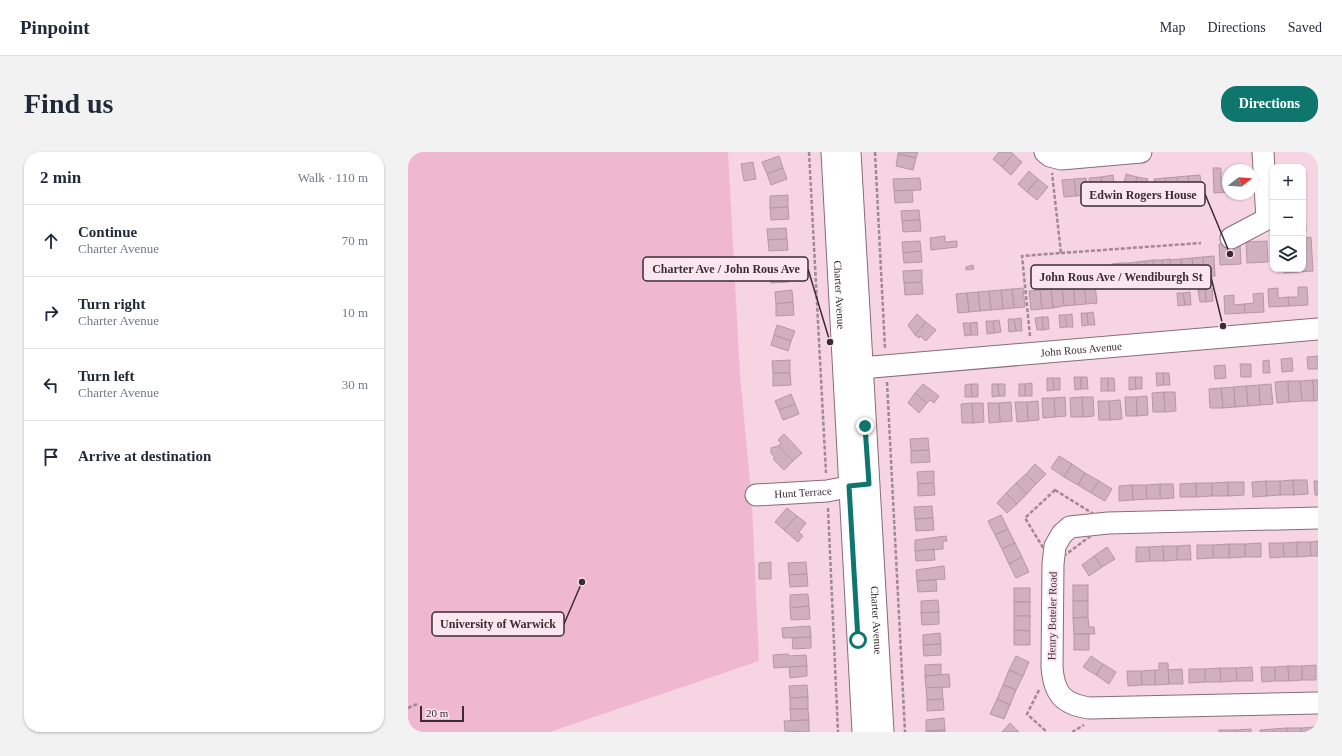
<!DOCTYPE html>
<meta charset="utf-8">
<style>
body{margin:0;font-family:"Times New Roman",serif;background:#f2f2f3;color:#1f2937}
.controls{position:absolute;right:12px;top:12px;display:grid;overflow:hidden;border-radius:8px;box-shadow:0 1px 3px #0004}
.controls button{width:36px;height:36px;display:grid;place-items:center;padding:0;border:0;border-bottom:1px solid #e0e1e3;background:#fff;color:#1f2937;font:20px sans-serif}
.compass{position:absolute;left:814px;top:12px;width:36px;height:36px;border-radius:50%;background:#fff;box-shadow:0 1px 3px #0004;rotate:73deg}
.scale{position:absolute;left:12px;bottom:10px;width:44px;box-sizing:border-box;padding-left:4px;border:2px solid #3a2c32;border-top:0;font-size:11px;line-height:14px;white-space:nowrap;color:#3a2c32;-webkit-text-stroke:3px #fbe5ee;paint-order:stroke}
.stop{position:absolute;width:12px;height:12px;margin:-9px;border:3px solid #0f766e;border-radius:50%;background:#fff}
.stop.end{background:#0f766e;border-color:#fff;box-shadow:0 1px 4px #0008}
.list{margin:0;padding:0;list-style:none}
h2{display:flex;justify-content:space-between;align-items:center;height:52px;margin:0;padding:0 16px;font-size:17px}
h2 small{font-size:13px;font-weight:400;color:#747a83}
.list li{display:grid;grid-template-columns:26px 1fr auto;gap:12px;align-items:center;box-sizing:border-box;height:72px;padding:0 16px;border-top:1px solid #e0e1e3}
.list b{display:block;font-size:15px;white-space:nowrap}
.list p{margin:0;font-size:13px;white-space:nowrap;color:#747a83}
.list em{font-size:13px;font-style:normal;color:#747a83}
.icon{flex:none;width:22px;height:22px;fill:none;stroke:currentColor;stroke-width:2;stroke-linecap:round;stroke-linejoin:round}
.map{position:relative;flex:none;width:910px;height:580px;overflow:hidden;border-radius:16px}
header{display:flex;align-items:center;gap:24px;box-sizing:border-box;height:56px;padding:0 20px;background:#fff;border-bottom:1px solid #e0e1e3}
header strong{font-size:19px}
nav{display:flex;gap:22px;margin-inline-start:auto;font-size:14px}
.intro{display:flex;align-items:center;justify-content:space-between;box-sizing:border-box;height:96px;padding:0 24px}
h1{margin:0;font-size:28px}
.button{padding:10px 18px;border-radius:16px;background:#0f766e;color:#fff;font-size:14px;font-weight:700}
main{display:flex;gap:24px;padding:0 24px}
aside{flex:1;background:#fff;border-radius:16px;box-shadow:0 1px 3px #0004}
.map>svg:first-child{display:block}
</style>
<header>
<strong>Pinpoint</strong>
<nav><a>Map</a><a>Directions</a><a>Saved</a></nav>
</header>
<div class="intro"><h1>Find us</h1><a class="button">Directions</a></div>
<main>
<aside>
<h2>2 min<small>Walk · 110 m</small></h2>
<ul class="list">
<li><svg class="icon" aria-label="ahead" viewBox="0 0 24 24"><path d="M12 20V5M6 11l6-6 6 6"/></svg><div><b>Continue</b><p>Charter Avenue</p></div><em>70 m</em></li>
<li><svg class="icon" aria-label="right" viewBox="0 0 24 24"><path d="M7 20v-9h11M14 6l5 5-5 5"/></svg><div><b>Turn right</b><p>Charter Avenue</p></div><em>10 m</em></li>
<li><svg class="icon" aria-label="left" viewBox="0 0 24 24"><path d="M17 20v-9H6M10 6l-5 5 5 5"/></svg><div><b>Turn left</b><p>Charter Avenue</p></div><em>30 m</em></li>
<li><svg class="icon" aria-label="arrive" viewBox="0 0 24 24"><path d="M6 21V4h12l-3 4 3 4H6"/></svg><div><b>Arrive at destination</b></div></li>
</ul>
</aside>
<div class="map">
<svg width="910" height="580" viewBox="0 0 910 580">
<rect width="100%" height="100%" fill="#f7d4e2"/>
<polygon fill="#f0b8d0" points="0,0 320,0 332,223 344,351 351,509 142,580 0,580"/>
<g fill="#d1b0be" stroke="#b796a4">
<polygon points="491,0 510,0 508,6 490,2"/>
<polygon points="591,0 603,0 605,2 594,15 585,7"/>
<polygon points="490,2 508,6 505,18 488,14"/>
<polygon points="605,2 614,10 603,23 594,15"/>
<polygon points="371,4 375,16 359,22 354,10"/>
<polygon points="345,10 348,27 336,29 333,12"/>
<polygon points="375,16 379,27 363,33 359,22"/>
<polygon points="805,16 813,16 813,27 820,26 820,40 806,41"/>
<polygon points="621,19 630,27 619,40 610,32"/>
<polygon points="718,22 729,25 725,43 714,40"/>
<polygon points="705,23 707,40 695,42 693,25"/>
<polygon points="792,23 794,39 782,40 780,24"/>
<polygon points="780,24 782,40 771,41 769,25"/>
<polygon points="693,25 695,42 683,43 681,26"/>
<polygon points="729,25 740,27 735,46 725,43"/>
<polygon points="769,25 771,41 759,43 757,26"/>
<polygon points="512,26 513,38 486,39 485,27"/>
<polygon points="678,26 680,43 668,44 666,27"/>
<polygon points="757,26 759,43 748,44 746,27"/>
<polygon points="630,27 640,35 629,48 619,40"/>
<polygon points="666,27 668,44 656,45 654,28"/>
<polygon points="504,38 505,50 487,51 486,39"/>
<polygon points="380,43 380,55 362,56 362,44"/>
<polygon points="380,55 381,67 363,68 362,56"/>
<polygon points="511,58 512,68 494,69 493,59"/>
<polygon points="895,58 897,58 898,80 895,80"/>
<polygon points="512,68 513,79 495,80 494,69"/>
<polygon points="378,76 379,87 360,88 359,77"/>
<polygon points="537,84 537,90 549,89 549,95 523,98 522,86"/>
<polygon points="903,85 905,119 876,121 875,117 895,117 895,86"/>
<polygon points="379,87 380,98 361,99 360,88"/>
<polygon points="512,89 513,99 495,101 494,90"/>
<polygon points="859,89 860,110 839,111 838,90"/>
<polygon points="832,91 833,112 812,113 811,92"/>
<polygon points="513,99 514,110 496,111 495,101"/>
<polygon points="806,104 807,124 796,125 795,105"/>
<polygon points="795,105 796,125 786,126 784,106"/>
<polygon points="784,106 786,126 775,127 773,107"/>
<polygon points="762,107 764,126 756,127 754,108"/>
<polygon points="773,107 775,127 764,128 762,108"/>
<polygon points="745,108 754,108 756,127 747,128"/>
<polygon points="745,108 747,128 739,128 737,109"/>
<polygon points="737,109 739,128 731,129 729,110"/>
<polygon points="729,110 731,129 722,130 721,111"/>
<polygon points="712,111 714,131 706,131 704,112"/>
<polygon points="712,111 721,111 722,130 714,131"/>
<polygon points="565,113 566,117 558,118 558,115"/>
<polygon points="514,118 514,130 496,131 495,119"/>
<polygon points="380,119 381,130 363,131 362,120"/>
<polygon points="514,130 515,142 497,143 496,131"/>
<polygon points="687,132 689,151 678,152 676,133"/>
<polygon points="676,133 678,152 667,153 665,134"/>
<polygon points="665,134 667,153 656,154 654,136"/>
<polygon points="890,135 899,135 900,153 881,154 880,145 890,145"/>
<polygon points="615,136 617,155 606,156 604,137"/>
<polygon points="654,136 656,154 645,156 643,137"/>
<polygon points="804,136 805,149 798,150 797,137"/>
<polygon points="870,136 870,146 880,145 881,154 861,155 860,137"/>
<polygon points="604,137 606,156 595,157 593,138"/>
<polygon points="643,137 645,156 634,157 632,138"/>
<polygon points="797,137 798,150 792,150 790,138"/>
<polygon points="384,138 385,150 368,152 367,140"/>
<polygon points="593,138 595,157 583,158 581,139"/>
<polygon points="632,138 634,157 623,158 621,139"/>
<polygon points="581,139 583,158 572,159 570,140"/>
<polygon points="570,140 572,159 561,160 559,141"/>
<polygon points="782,140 783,153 777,153 775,141"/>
<polygon points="559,141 561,160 550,161 548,142"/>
<polygon points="769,141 775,141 777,153 770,154"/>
<polygon points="855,141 856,160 837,161 836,152 846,151 845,142"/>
<polygon points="826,143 826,153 836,152 837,161 817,162 816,144"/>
<polygon points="385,150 386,163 368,164 368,152"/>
<polygon points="685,160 687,173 680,173 679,161"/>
<polygon points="673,161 679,161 680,173 674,174"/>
<polygon points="509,162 518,170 507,183 500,173"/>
<polygon points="664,162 665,175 659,175 657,163"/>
<polygon points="651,163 657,163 659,175 652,176"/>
<polygon points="634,165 640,165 641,177 635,178"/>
<polygon points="634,165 635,178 629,178 627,166"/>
<polygon points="613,166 614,179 608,179 606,167"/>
<polygon points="600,167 606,167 608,179 601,180"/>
<polygon points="591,168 593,180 586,181 585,169"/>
<polygon points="578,169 585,169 586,181 579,182"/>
<polygon points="518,170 528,178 518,189 512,184 511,186 507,183"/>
<polygon points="569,170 570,183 563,183 562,171"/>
<polygon points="555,171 562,171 563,183 557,184"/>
<polygon points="369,173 387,179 383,189 366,183"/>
<polygon points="366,183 383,189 380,199 363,193"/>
<polygon points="910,204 910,217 900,217 899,205"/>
<polygon points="884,206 885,219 874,220 873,207"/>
<polygon points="382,208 382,221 365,221 364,209"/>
<polygon points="861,208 862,221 855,221 855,209"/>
<polygon points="832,212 843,212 843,225 833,225"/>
<polygon points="817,213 818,226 807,227 806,214"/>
<polygon points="365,221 382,221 383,233 365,234"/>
<polygon points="748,221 755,221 756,233 749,234"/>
<polygon points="755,221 761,221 762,233 756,233"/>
<polygon points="666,225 673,225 673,237 667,238"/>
<polygon points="673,225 679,225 680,237 673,237"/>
<polygon points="721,225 727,225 728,237 721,238"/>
<polygon points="727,225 734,225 734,237 728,237"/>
<polygon points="639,226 645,226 646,238 639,239"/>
<polygon points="645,226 652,226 652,238 646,238"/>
<rect x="693" y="226" width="7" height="13"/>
<polygon points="700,226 706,226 707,239 700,239"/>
<polygon points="905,228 906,249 894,249 892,229"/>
<polygon points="905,228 910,228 910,248 906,249"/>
<polygon points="880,229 881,250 869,251 867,230"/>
<polygon points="880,229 892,229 894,249 881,250"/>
<polygon points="624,231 624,244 617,244 617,232"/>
<polygon points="515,232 531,244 526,251 522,248 519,251 507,241"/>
<polygon points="563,232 570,232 570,245 564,245"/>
<polygon points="563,232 564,245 557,245 557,233"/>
<polygon points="584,232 590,232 591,244 584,245"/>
<polygon points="590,232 597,232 597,244 591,244"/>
<rect x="611" y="232" width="6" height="12"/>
<polygon points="863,232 865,252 852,253 851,233"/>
<polygon points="851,233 852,253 840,254 838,234"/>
<polygon points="838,234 840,254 827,255 826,235"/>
<polygon points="826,235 827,255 815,256 813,236"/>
<polygon points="813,236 815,256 802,256 801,237"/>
<polygon points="756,240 757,260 745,260 744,241"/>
<polygon points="756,240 767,240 768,259 757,260"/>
<polygon points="507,241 519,251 511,261 500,251"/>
<polygon points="383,242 387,252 371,258 367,249"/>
<polygon points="739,244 740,263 729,264 728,245"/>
<polygon points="657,245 658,264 647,265 646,246"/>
<polygon points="674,245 685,245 686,264 675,265"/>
<polygon points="674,245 675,265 663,265 662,246"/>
<polygon points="717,245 728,245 729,264 718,264"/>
<polygon points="634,246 646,246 647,265 635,266"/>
<polygon points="712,248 714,267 702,268 701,249"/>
<polygon points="630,249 631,268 620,269 619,250"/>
<polygon points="690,249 701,249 702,268 691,268"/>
<polygon points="603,250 604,269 592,270 591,251"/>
<polygon points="607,250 619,250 620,269 609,270"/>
<polygon points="564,251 575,251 576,270 565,271"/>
<polygon points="564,251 565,271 554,271 553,252"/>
<polygon points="580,251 591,251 592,270 581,271"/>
<polygon points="387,252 391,262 375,268 371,258"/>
<polygon points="376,282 394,301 385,309 370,294 373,291 370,288"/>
<polygon points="520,286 521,298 503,299 502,287"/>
<polygon points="370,294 385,309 376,318 365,307 367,306 363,301 363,296"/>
<polygon points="521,298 522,310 503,311 503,299"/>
<polygon points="651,304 664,312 656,325 643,316"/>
<polygon points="627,312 638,322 628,332 618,322"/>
<polygon points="664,312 677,321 670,333 656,325"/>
<polygon points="526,319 526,331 510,332 509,320"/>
<polygon points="677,321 691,329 683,341 670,333"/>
<polygon points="618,322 628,332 619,342 608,331"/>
<polygon points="885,328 886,343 872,343 872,329"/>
<polygon points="885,328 899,328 900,342 886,343"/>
<polygon points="691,329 704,337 697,349 683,341"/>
<polygon points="858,329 859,344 845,345 844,330"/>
<polygon points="858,329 872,329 872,343 859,344"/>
<polygon points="906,329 910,329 910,343 907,343"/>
<polygon points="820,330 820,344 804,344 804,331"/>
<polygon points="820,330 836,330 836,343 820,344"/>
<polygon points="526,331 527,343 510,344 510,332"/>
<polygon points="608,331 619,342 609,352 598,341"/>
<polygon points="788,331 804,331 804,344 788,345"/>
<polygon points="788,331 788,345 772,345 772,332"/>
<polygon points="752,332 765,332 766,346 752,347"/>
<polygon points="752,332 752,347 739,347 738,333"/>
<polygon points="724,333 738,333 739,347 725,348"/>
<polygon points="724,333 725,348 711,349 711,334"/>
<polygon points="598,341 609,352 599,361 589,351"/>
<polygon points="524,354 525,366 507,367 506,355"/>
<polygon points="379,356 389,364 376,378 367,370"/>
<polygon points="593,363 600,377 587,383 580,369"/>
<polygon points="389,364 398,371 391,380 395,384 390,390 376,378"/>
<polygon points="525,366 526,378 508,379 507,367"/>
<polygon points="600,377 607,391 594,397 587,383"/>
<polygon points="538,384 539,389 535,389 535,397 507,399 507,388"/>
<polygon points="910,389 910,404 903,404 902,390"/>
<polygon points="889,390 902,390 903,404 889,405"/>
<polygon points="889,390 889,405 876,405 875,391"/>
<polygon points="607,391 614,405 601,412 594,397"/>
<polygon points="853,391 853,405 837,405 837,392"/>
<polygon points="861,391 875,391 876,405 862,406"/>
<polygon points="821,392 837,392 837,405 821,406"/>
<polygon points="821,392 821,406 805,406 805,393"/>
<polygon points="782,393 783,408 769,408 769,394"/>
<polygon points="789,393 805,393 805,406 789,407"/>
<polygon points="755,394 756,409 742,409 741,395"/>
<polygon points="755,394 769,394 769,408 756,409"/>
<polygon points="699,395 707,407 694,415 686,404"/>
<polygon points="728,395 741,395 742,409 728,410"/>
<polygon points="526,397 527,408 508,409 507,399"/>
<polygon points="686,404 694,415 681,424 674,413"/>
<polygon points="614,405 621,420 608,426 601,412"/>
<polygon points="363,410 363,427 351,427 351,411"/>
<polygon points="398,410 399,422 381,423 380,411"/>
<polygon points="536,414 537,427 509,429 508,418"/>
<polygon points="399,422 400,434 382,435 381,423"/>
<polygon points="528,428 529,439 510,440 509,429"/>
<rect x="665" y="433" width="15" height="16"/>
<rect x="606" y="436" width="16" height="14"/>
<polygon points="400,442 401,454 382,456 382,443"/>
<polygon points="530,448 531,460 513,461 513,449"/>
<polygon points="665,449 680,449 680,465 665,466"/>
<rect x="606" y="450" width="16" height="14"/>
<polygon points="401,454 402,467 383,468 382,456"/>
<polygon points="531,460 531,472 514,473 513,461"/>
<polygon points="606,464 622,464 622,479 606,478"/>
<polygon points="680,465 681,475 686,475 687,482 666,482 665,466"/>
<polygon points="402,474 403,485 375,486 374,476"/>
<polygon points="606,478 622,479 622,493 606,493"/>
<polygon points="532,481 533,492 515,493 515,483"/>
<rect x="666" y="482" width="15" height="16"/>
<polygon points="403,485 403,496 385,497 384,486"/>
<polygon points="533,492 533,503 516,504 515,493"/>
<polygon points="380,502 381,504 398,503 399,514 366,516 365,503"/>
<polygon points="608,504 621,510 615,524 601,518"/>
<polygon points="683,504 695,512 688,523 675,515"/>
<polygon points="751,511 760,511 761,532 747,533 747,518 751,518"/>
<polygon points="533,512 533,523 517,524 517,513"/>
<polygon points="695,512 708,520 701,532 688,523"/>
<polygon points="908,513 908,528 894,528 894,514"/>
<polygon points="399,514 399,524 382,526 381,515"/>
<polygon points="880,514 881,529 867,529 867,515"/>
<polygon points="880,514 894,514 894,528 881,529"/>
<polygon points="844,515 845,529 829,529 828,516"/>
<polygon points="853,515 867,515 867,529 854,530"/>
<polygon points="812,516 813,530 797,530 797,517"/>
<polygon points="812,516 828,516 829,529 813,530"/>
<polygon points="774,517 775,532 761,532 760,518"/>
<polygon points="781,517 797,517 797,530 781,531"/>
<polygon points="601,518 615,524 608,538 595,533"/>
<polygon points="747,518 747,533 734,533 733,519"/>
<polygon points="719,519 733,519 734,533 720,534"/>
<polygon points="541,522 542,535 518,536 517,524"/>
<polygon points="399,533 400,545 382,546 381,534"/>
<polygon points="595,533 608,538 602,553 589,547"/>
<polygon points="534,535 535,547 519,548 518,536"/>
<polygon points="400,545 400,557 382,557 382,546"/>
<polygon points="535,547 536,558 519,559 519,548"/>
<polygon points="589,547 602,553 596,567 582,562"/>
<polygon points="382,557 400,557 401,568 383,569"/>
<polygon points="536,566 537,578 518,579 518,568"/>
<polygon points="401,568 401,580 377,579 376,569"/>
<polygon points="602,571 611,580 594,580"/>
<polygon points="906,575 907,580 893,580 893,576"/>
<polygon points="879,576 879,580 866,580 865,577"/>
<rect x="879" y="576" width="14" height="4"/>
<polygon points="843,577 843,580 827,580 827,578"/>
<polygon points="865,577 866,580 852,580 852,578"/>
<polygon points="537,578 537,580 518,580 518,579"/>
<rect x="811" y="578" width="16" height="2"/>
</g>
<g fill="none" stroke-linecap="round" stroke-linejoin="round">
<defs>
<g id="minor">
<path id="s1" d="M 424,0 L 455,580"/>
<path id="s2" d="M 442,0 L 475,580"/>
<polyline points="637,0 642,4 653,7 733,0"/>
<polyline points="823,86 859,67 855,0"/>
<path id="s3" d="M 441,217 L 910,177"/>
<path id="s4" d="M 348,343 L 419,339 L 455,332"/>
<path d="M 910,366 L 700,371 L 662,375 L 654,382 L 647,394 L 645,412 L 644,515 C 646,542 655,552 681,556 L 910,551"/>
</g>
</defs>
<use href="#minor" stroke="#8a6b78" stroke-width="23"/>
<g stroke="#a18892" stroke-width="2.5" stroke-dasharray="4 2" stroke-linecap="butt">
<polyline points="401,0 418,321"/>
<polyline points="467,0 477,197"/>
<polyline points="653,101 793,91"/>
<polyline points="622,184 614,104 653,101 644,21"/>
<polyline points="479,230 497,580"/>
<polygon points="647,338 700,371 645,412 617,366"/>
<polyline points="420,356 430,580"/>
<polyline points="631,538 619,562 639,580"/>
<polyline points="0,556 9,552"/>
<polyline points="664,580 676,573"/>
</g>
<use href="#minor" stroke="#fff" stroke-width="21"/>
</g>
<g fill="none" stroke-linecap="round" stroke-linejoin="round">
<polyline stroke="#0f766e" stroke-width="5" points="450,488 441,334 461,332 457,274"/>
</g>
<g text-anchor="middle" stroke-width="4" stroke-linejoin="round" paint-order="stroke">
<g font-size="11" fill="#3a2c32" stroke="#fbe5ee">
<text dy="4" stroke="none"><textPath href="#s1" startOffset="143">Charter Avenue</textPath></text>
<text dy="4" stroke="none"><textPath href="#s3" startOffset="233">John Rous Avenue</textPath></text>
<text dy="4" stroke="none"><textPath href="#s4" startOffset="47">Hunt Terrace</textPath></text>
<text transform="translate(644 464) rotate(-89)" y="4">Henry Boteler Road</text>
<text dy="4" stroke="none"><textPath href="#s2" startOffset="469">Charter Avenue</textPath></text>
</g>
</g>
<path fill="none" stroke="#3a2c32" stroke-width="1.5" d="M822 102L797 42M422 190L400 117M815 174L803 125M174 430L156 472"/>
<g fill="#3a2c32" stroke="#fbe5ee" stroke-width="1.5">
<circle cx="822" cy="102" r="4"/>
<circle cx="422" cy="190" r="4"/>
<circle cx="815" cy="174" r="4"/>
<circle cx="174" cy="430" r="4"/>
</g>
<g fill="#fbe5ee" stroke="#3a2c32" stroke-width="1.5">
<rect x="673" y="30" width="124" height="24" rx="4"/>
<rect x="235" y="105" width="165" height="24" rx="4"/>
<rect x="623" y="113" width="180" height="24" rx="4"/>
<rect x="24" y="460" width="132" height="24" rx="4"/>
</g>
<g font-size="12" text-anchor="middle" font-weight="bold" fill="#3a2c32">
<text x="735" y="47">Edwin Rogers House</text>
<text x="318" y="121">Charter Ave / John Rous Ave</text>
<text x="713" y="129">John Rous Ave / Wendiburgh St</text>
<text x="90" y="476">University of Warwick</text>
</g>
</svg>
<div class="controls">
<button>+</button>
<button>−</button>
<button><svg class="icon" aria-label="layers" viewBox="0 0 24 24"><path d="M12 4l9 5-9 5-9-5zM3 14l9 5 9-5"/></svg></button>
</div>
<svg class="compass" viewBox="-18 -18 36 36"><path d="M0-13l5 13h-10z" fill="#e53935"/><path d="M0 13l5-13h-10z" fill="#747a83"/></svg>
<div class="scale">20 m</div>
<div class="stop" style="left:450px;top:488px"></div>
<div class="stop end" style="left:457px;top:274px"></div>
</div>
</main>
